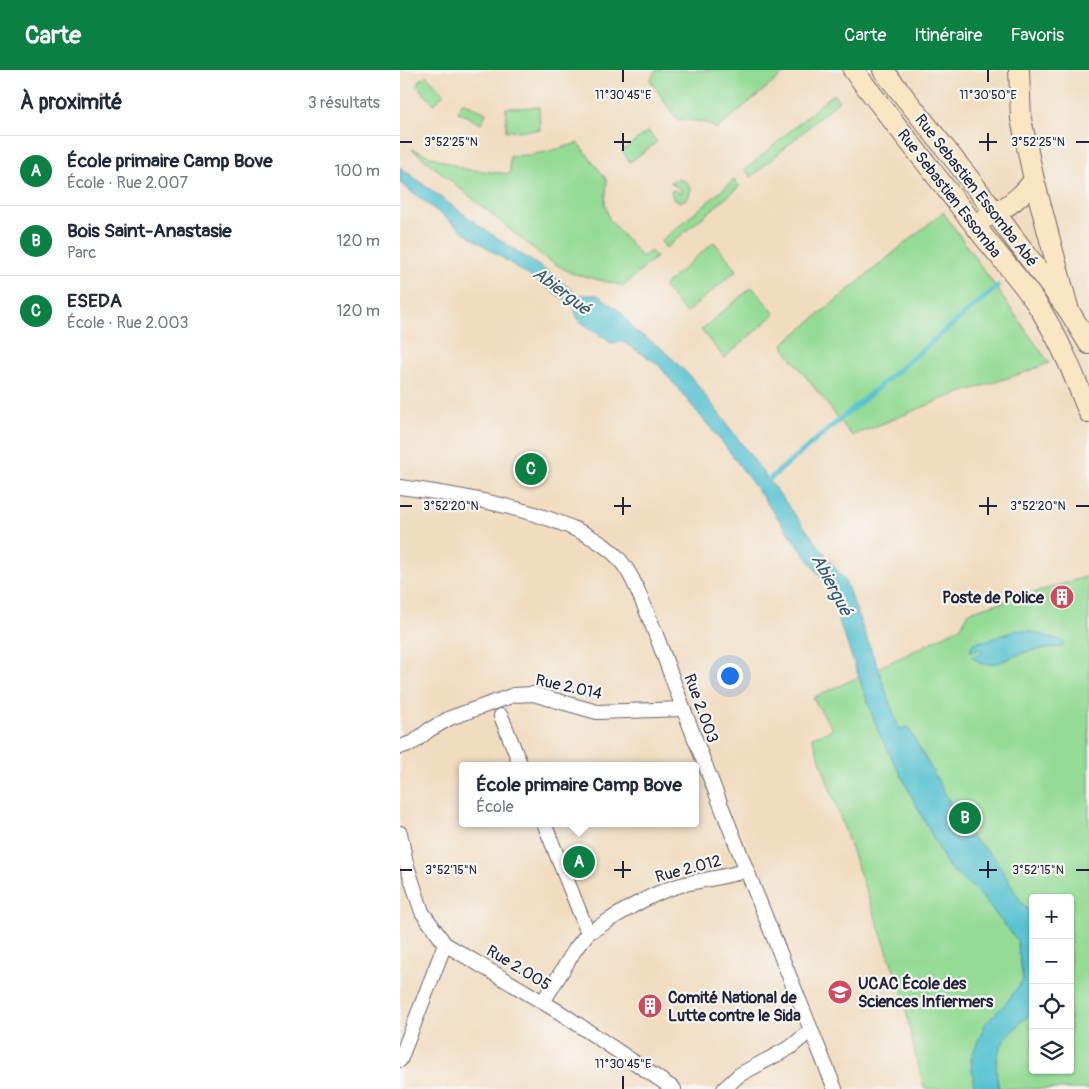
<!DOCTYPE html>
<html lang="fr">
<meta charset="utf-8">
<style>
body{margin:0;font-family:Pangolin,sans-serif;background:#f2f2f3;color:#1f2937}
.controls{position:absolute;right:15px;bottom:15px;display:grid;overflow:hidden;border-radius:5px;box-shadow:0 1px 4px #0004}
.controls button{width:45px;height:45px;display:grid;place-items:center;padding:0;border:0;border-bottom:1px solid #e0e1e3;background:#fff;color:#1f2937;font:25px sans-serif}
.you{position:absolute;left:329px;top:605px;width:18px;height:18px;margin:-12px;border:4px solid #fff;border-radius:50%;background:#1a73e8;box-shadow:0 0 0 8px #1a73e833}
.badge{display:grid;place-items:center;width:32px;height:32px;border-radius:50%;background:#0b8043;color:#fff;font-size:16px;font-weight:700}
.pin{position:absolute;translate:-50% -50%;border:2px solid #fff;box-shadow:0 1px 5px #0006}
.popup{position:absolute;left:59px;top:692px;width:240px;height:65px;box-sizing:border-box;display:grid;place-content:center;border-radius:5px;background:#fff;filter:drop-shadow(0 1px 4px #0005);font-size:16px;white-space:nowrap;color:#747a83}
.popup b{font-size:19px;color:#1f2937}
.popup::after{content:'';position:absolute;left:50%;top:100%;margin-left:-10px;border:10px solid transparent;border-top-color:#fff}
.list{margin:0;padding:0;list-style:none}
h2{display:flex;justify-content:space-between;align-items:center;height:65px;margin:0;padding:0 20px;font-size:21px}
h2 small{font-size:16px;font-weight:400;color:#747a83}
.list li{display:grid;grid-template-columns:32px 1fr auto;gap:15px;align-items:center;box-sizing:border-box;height:70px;padding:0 20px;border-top:1px solid #e0e1e3}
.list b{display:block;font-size:19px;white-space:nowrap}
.list p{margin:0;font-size:16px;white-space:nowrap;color:#747a83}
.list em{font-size:16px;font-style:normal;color:#747a83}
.icon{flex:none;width:28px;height:28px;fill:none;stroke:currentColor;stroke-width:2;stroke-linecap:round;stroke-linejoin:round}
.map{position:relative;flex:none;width:689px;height:1019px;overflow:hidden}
header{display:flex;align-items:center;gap:30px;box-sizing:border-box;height:70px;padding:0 25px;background:#0b8043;color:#fff}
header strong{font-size:24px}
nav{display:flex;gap:28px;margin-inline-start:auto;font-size:18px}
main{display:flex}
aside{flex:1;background:#fff}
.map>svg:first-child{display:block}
</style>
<header>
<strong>Carte</strong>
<nav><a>Carte</a><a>Itinéraire</a><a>Favoris</a></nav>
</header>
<main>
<aside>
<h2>À proximité<small>3 résultats</small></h2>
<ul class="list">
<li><span class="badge">A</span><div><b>École primaire Camp Bove</b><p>École · Rue 2.007</p></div><em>100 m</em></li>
<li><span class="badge">B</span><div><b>Bois Saint-Anastasie</b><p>Parc</p></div><em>120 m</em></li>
<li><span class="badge">C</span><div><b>ESEDA</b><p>École · Rue 2.003</p></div><em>120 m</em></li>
</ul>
</aside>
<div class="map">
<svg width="689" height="1019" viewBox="0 0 689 1019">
<rect width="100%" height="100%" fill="#f6f6f2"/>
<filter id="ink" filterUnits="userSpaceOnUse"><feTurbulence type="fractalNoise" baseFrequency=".02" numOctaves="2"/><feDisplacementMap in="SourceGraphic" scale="10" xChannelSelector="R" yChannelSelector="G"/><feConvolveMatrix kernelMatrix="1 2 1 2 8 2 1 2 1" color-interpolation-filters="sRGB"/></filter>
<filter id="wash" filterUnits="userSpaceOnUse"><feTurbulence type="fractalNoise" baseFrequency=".0096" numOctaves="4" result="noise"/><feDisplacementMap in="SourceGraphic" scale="20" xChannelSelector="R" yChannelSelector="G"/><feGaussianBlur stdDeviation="1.12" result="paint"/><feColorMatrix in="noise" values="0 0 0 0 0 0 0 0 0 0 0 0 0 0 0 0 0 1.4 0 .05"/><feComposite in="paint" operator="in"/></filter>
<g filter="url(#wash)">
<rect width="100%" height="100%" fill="#f1dcbf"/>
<g fill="#94db95" stroke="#5b7e68" fill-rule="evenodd">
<path d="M 256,0 L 388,0 L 317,59 C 305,51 292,50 277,49 L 250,10 Z"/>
<polygon points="26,5 44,24 34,34 16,15"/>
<polygon points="433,24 439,31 351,107 345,100"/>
<polygon points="63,32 86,43 81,54 58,42"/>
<polygon points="139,37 140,60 106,61 106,38"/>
<polygon points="248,61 257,72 230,92 222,81"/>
<path d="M 178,73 L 207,110 L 205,133 L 209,149 L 242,187 L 251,181 L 256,187 L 224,216 L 171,203 L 145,188 L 12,79 L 64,99 L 110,104 L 110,86 C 134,86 155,80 178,73 Z"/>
<polygon points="278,109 287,112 291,120 288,128 280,132 273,128 271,121 276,120 279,123 281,123 281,120 270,112"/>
<polygon points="334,110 340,116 266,178 261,171"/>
<polygon points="543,142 649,293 626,302 545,328 452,366 385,280 383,274"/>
<polygon points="314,172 337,200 286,243 263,216"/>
<polygon points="352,217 375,244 324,288 301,260"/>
<path d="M 689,506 L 689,1019 L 525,1019 L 515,984 L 503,926 L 412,667 L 433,660 L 413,628 L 510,583 L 561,557 L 569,542 ZM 633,828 L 670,828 L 670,1000 L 633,1000 Z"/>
</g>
<g fill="#57c2d1" stroke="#3c7286">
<path d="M 0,97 L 81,157 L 151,204 L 178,225 L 198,225 L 221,242 L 234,260 L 261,278 L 293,309 L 445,511 L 478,598 L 499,659 L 508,657 L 567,763 L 594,787 L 620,830 L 633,846 L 633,941 C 605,969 590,975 599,1019 L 574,1019 L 571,988 L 585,954 L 606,933 L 623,910 L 617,870 L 577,821 L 549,798 L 478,661 L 426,514 L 326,377 L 257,293 L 223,272 L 211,273 L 178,250 L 173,235 L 71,167 L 0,113 Z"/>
<path d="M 617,560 L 624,560 L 661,570 L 665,574 L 661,577 C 651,578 640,579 630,581 C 612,584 586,606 572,586 L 583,583 L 582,579 L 571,582 L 571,576 L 574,573 L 592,569 Z"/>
</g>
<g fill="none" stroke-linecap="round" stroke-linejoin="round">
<polyline stroke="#57c2d1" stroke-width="5" points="365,413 598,216"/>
</g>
</g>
<g filter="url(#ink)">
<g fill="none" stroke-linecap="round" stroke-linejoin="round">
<defs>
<g id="street">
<path d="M 0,417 C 60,425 166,442 211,481 C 229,496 237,519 246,540 C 263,580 276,621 292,661 C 338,781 387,900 435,1019"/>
<polyline points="101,646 121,696"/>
<polyline points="0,677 14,672 29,660 50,648 114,625 133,624 197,642 283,639"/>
<polyline points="0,763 6,793 22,842 45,874 161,943 274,1019"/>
<path d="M 188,863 C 218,845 248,824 281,815 C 303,809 325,808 346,800"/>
<polyline points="143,932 176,878 188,863 144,753"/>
<polyline points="0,990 45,874"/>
<polyline points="324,1019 339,1005 391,977 411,960"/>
</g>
<g id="secondary">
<path d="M 453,0 C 493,51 533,102 573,153 C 597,185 626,214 646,249 C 664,279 676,311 689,343"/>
<polyline points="483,0 572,112 669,241"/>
<polyline points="619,0 621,49 634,110 669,241 689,274"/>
<path d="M 585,148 C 606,139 621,128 634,110"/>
</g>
</defs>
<use href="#street" stroke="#6a6369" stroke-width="16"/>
<use href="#secondary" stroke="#6a6369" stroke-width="22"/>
<use href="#street" stroke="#fff" stroke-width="14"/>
<use href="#secondary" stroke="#fbe6c4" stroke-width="20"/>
</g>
</g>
<path fill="none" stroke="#22223b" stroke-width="2" d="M 223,0 L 223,12M 588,0 L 588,12M 223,63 L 223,81M 588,63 L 588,81M 0,72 L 12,72M 214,72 L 231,72M 579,72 L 597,72M 676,72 L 689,72M 223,427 L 223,445M 588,427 L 588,445M 0,436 L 12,436M 214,436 L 231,436M 579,436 L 597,436M 676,436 L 689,436M 223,791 L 223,808M 588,791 L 588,808M 0,800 L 12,800M 214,800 L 231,800M 579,800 L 597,800M 676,800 L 689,800M 223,1006 L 223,1019"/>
<defs>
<symbol id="building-disc" viewBox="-11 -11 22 22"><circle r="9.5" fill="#d1495b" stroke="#f6f6f2"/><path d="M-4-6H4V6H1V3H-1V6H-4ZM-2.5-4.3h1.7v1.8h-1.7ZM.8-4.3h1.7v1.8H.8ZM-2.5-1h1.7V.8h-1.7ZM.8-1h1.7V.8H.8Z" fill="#fff"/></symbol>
<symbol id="school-disc" viewBox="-11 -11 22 22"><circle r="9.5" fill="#d1495b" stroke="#f6f6f2"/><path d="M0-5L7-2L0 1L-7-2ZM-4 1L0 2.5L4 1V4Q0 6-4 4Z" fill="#fff"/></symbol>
</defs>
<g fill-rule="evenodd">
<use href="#building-disc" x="648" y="513" width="28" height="28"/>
<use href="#school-disc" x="426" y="908" width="28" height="28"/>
<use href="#building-disc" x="236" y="922" width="28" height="28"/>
</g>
<g text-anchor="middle" stroke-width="4.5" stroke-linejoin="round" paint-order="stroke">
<g font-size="16" fill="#22223b" stroke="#f6f6f2">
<text transform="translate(577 120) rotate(52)" y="6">Rue Sebastien Essomba Abé</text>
<text transform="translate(550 123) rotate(52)" y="6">Rue Sebastien Essomba</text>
<text transform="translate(169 616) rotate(12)" y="6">Rue 2.014</text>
<text transform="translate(302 638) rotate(70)" y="6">Rue 2.003</text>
<text transform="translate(288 798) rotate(-15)" y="6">Rue 2.012</text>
<text transform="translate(119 897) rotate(31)" y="6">Rue 2.005</text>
</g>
<g font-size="16" font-weight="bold" fill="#22223b" stroke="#f6f6f2" text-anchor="start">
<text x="644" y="533" text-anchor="end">Poste de Police</text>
<text x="458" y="919">UCAC École des<tspan x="458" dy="18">Sciences Infiermers</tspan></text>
<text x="268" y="933">Comité National de<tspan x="268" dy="18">Lutte contre le Sida</tspan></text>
</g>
<g font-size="18" font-style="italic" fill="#355a70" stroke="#f6f6f2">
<text transform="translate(162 221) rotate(37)" y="6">Abiergué</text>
<text transform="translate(432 515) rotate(62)" y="6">Abiergué</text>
</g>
</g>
<g font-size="12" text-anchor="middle" fill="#22223b" stroke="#f6f6f2" stroke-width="4.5" stroke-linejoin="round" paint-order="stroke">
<text x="223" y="29">11°30'45"E</text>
<text x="588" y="29">11°30'50"E</text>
<text x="51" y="76">3°52'25"N</text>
<text x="638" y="76">3°52'25"N</text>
<text x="51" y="440">3°52'20"N</text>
<text x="638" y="440">3°52'20"N</text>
<text x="51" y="804">3°52'15"N</text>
<text x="638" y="804">3°52'15"N</text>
<text x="223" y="998">11°30'45"E</text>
</g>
</svg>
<div class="controls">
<button>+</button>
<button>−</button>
<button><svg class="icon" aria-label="locate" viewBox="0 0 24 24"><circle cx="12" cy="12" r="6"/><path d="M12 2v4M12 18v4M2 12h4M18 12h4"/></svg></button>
<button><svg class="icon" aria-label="layers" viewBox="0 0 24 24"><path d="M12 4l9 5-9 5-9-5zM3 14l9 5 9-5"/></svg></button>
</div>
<div class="you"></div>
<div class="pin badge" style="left:179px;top:792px">A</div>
<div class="popup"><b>École primaire Camp Bove</b>École</div>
<div class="pin badge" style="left:565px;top:748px">B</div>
<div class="pin badge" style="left:131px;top:399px">C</div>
</div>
</main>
